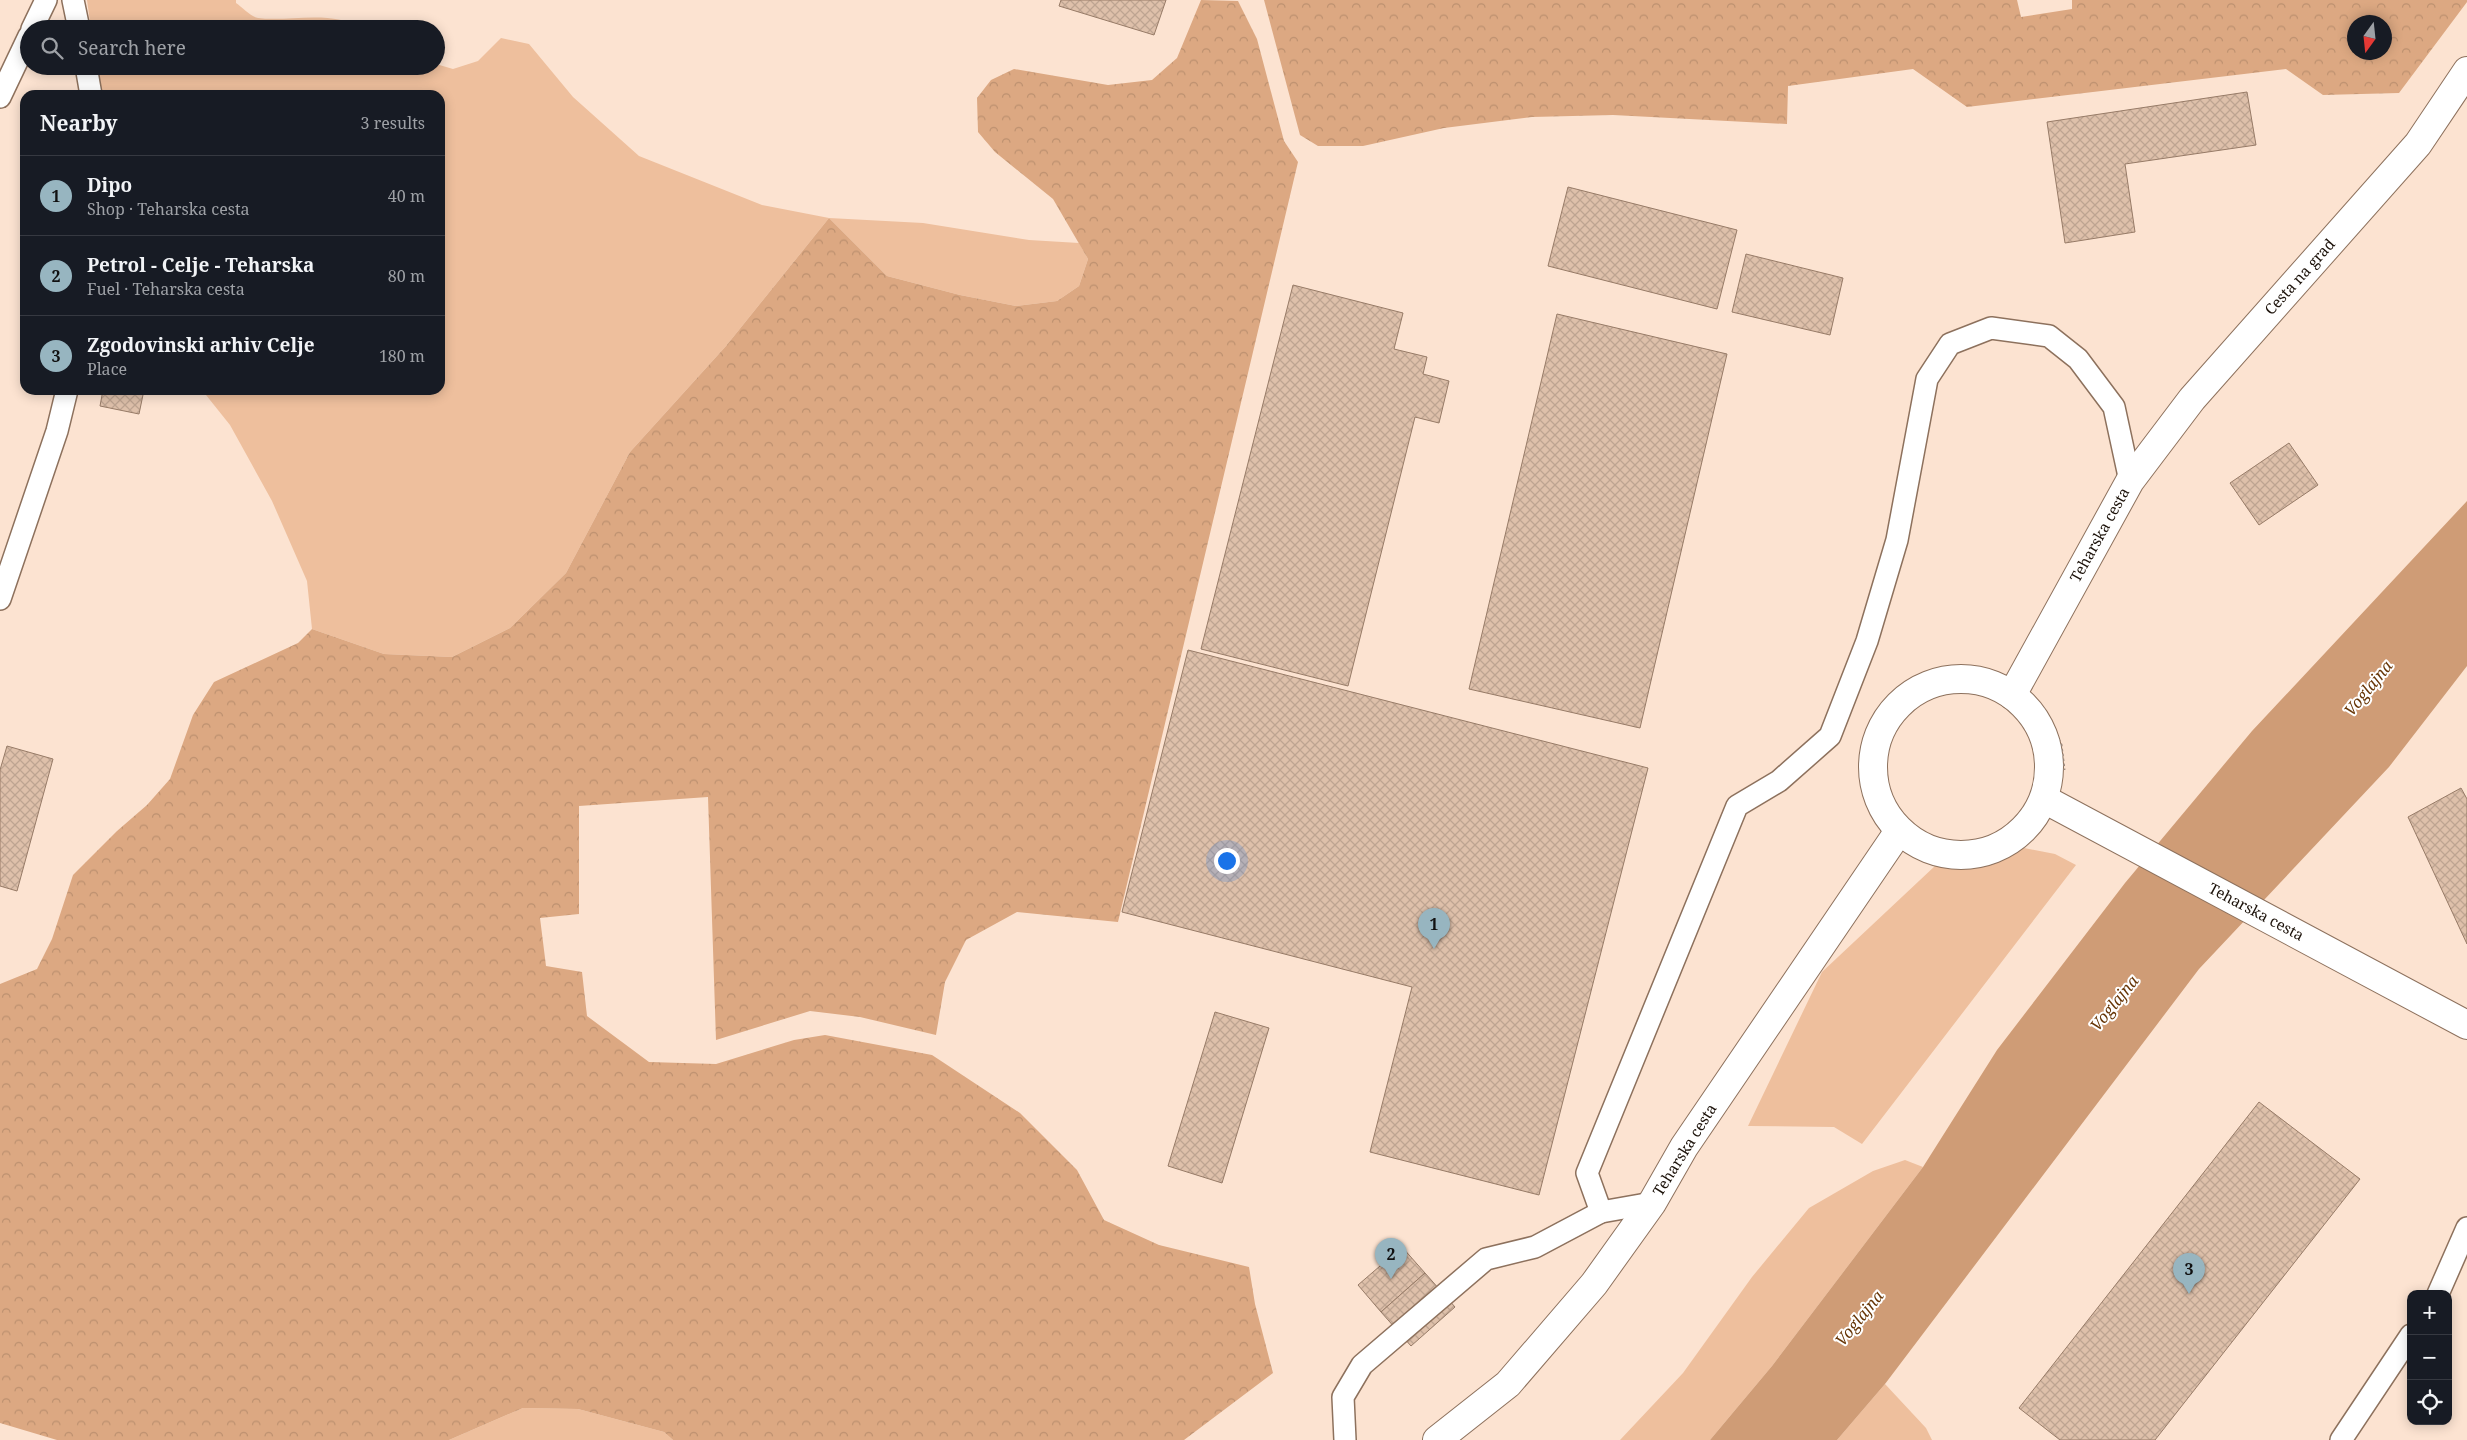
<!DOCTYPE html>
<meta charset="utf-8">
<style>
body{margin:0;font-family:"Noto Serif",serif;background:#242831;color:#f1f3f6}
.controls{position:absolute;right:15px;bottom:15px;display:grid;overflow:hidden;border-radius:10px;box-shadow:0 2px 12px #0003}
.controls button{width:45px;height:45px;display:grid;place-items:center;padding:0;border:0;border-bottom:1px solid #363941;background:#171b24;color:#f1f3f6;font:25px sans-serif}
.compass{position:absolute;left:2347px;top:15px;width:45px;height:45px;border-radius:50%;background:#171b24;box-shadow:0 2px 12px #0003;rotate:195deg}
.you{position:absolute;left:1226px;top:860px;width:18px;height:18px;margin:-12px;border:4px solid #fff;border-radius:50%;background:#1a73e8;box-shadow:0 0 0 8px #1a73e833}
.badge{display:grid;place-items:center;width:32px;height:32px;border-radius:50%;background:#97b5c0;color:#111;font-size:16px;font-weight:700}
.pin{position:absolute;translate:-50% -41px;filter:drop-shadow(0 1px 2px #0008)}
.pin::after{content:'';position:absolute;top:26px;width:18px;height:15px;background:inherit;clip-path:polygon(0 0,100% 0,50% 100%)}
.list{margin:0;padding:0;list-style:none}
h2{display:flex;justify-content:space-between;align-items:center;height:65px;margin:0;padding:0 20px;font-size:21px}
h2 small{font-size:16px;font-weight:400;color:#9ea1a6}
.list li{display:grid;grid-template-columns:32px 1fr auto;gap:15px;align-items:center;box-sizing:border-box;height:80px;padding:0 20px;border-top:1px solid #363941}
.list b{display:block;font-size:19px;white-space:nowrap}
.list p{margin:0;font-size:16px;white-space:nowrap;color:#9ea1a6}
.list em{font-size:16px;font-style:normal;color:#9ea1a6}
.icon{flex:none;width:28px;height:28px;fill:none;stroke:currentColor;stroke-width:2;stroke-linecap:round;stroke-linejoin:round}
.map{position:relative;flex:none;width:2467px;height:1440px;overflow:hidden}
.search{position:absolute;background:#171b24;box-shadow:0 2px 12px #0003;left:20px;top:20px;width:425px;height:55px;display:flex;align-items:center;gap:12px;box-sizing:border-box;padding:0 18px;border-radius:28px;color:#9ea1a6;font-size:19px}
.panel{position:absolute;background:#171b24;box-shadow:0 2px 12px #0003;left:20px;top:90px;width:425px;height:305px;border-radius:15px}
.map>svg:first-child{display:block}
</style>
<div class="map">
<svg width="2467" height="1440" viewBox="0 0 2467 1440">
<defs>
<pattern id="forest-crowns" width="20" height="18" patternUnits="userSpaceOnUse" patternTransform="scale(1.25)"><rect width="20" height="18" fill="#dca882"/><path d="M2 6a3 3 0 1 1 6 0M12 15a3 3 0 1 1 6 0" fill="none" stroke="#bc906f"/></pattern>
<pattern id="building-cross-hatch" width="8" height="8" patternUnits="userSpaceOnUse" patternTransform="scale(1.25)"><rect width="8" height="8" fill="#dec0aa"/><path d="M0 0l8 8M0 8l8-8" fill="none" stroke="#bea491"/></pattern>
</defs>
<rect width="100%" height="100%" fill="#fce3d1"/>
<g fill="#eebf9d">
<path d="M 87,0 L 236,0 L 236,3 C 242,7 251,17 258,18 C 289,22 334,9 362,29 L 91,29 Z"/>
<polygon points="501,38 529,44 573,97 639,156 762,205 829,218 923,223 1029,240 1079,243 1088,259 1079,286 1057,301 1016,306 960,295 887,276 829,218 726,346 630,452 566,573 510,628 452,657 384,654 312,629 307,581 272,501 230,425 202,390 440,390 440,95 101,95 97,66 436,66 436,64 453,69 478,61"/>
<polygon points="2004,844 2055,854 2076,865 1862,1144 1834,1127 1748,1126 1822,972 1952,850"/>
<polygon points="1905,1160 1923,1167 1772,1366 1710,1440 1620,1440 1683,1373 1752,1277 1809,1208 1873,1171"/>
<polygon points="1885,1384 1926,1428 1932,1440 1837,1440"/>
<polygon points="523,1408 578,1409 664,1432 673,1440 449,1440"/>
</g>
<g fill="url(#forest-crowns)" fill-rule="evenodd">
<polygon points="1201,0 1238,1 1257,39 1284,141 1298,162 1118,922 1017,912 966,940 945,982 936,1035 860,1017 810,1011 716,1040 708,797 579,806 579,914 540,918 546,966 582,972 587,1016 649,1062 716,1064 794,1040 825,1035 932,1055 1020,1113 1077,1170 1104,1220 1159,1245 1249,1267 1255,1304 1273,1373 1184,1440 673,1440 664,1432 578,1409 523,1408 449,1440 57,1440 0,1423 0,984 37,969 52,939 73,875 117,831 147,805 170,779 193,715 214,682 298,643 312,629 384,654 452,657 510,628 566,573 630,452 726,346 829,218 887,276 960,295 1016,306 1057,301 1079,286 1088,259 1053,199 995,152 978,132 977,98 991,80 1014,69 1108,85 1152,80 1177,58"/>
<path d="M 1264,0 L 2017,0 L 2021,17 L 2072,9 L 2072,0 L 2467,0 L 2467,2 L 2399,93 L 2323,95 L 2286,69 L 1967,107 L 1913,69 L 1788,86 L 1787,124 L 1613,115 L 1532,117 L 1444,128 L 1363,146 L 1318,146 L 1300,135 ZM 2354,22 L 2384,22 L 2384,52 L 2354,52 Z"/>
</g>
<polygon fill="#cf9c76" points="2467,501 2467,666 2389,767 2199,969 1885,1384 1837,1440 1710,1440 1772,1366 1923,1167 1997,1050 2125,883 2252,731"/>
<g fill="url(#building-cross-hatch)" stroke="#977b67">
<polygon points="1061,0 1166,0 1154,35 1059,6"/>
<polygon points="2247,92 2256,145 2125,164 2135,232 2065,243 2047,122"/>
<polygon points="1568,187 1737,230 1717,309 1548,266"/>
<polygon points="1746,254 1843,278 1830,335 1732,312"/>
<polygon points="1293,285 1403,313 1394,349 1427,357 1423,374 1449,381 1439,423 1415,417 1348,686 1201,649"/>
<polygon points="1557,314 1727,354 1640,728 1469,689"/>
<polygon points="103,390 144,390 139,414 100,406"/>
<polygon points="2289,443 2318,485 2259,525 2230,483"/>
<polygon points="1188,650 1648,768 1539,1195 1370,1152 1412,987 1122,912"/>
<polygon points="7,746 53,759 17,891 0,886 0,770"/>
<polygon points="2461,788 2467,799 2467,944 2408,817"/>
<polygon points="1215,1012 1269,1028 1222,1183 1168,1166"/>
<polygon points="2259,1102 2360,1179 2155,1440 2060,1440 2019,1408"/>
<polygon points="1402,1247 1425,1273 1381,1312 1358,1285"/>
<polygon points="1425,1273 1455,1307 1411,1346 1381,1312"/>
</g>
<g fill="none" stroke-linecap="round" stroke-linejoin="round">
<defs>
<g id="lane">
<polyline points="73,0 79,29"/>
<polyline points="32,29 46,0"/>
<polyline points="86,66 91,95"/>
<polyline points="0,97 29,36"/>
<polyline points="0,599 57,431 67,390"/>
<polyline points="1601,1212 1587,1173 1737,806 1779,781 1830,736 1867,641 1897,540 1927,379 1950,344 1991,328 2049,336 2078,359 2114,407 2130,481"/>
<polyline points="2438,1294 2467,1228"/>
<polyline points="1345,1440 1343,1397 1362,1365 1486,1259 1535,1247 1601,1212 1652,1203"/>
<polyline points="2341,1440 2411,1335"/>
</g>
<g id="secondary">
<circle cx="1961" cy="767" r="88"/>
<polyline points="2012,695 2130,481 2192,399 2418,144 2467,71"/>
<polyline points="2044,799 2467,1025"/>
<polyline points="1437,1440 1508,1384 1594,1284 1652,1203 1684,1147 1899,831"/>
</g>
</defs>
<use href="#lane" stroke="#8d715d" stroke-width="24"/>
<use href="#secondary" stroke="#8d715d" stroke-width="30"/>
<g stroke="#9a877a" stroke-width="3" stroke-dasharray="2.5 2.5" stroke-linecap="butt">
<polyline points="2043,708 2061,745 2064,770"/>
<polyline points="1921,857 1948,865 1988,862 2010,853 2035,834"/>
</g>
<use href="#lane" stroke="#fff" stroke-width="21"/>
<use href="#secondary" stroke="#fff" stroke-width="28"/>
</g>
<g text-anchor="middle" stroke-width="4" stroke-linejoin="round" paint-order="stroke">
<g font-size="15" fill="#1c120a" stroke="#fff">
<text transform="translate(2300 277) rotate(-48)" y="5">Cesta na grad</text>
<text transform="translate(2100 535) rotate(-61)" y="5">Teharska cesta</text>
<text transform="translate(2256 912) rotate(28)" y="5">Teharska cesta</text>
<text transform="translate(1685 1150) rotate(-58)" y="5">Teharska cesta</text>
</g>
<g font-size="16" font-style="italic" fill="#673607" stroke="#fff">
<text transform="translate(2368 688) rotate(-51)" y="6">Voglajna</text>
<text transform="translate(2114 1003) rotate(-51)" y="6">Voglajna</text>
<text transform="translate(1859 1318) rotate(-51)" y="6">Voglajna</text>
</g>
</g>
</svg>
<div class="controls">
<button>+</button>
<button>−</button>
<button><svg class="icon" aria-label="locate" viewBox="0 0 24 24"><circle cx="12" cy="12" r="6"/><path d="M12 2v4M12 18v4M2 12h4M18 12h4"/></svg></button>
</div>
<svg class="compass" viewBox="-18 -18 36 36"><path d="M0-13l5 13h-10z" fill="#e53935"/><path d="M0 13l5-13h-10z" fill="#9ea1a6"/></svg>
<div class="you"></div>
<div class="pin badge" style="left:1434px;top:949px">1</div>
<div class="pin badge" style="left:1391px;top:1279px">2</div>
<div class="pin badge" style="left:2189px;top:1294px">3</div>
<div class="search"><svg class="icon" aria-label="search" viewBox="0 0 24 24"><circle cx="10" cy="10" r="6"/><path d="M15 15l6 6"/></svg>Search here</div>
<section class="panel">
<h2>Nearby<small>3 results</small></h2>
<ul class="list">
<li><span class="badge">1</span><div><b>Dipo</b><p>Shop · Teharska cesta</p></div><em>40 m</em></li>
<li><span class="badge">2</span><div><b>Petrol - Celje - Teharska</b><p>Fuel · Teharska cesta</p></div><em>80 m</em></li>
<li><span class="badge">3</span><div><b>Zgodovinski arhiv Celje</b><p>Place</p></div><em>180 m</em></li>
</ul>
</section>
</div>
